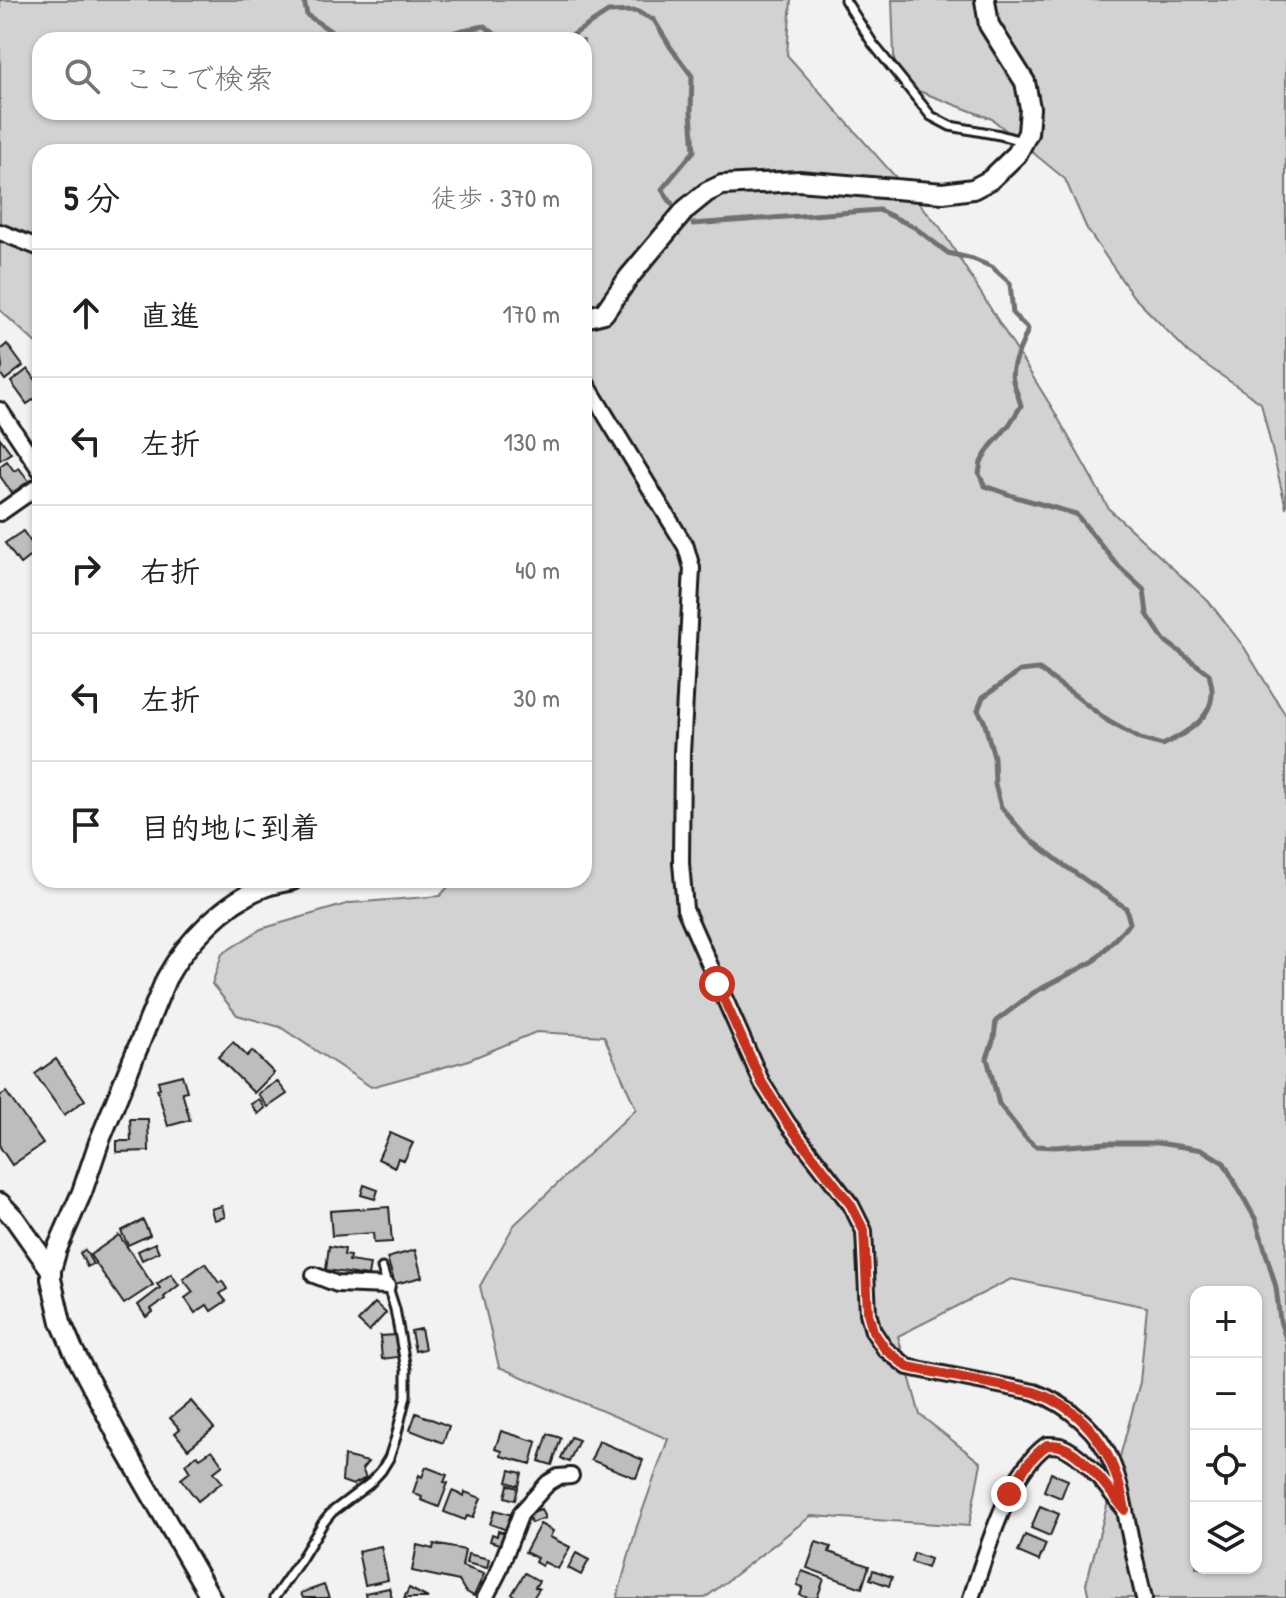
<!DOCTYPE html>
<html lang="ja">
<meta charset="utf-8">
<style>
body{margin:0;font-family:"Patrick Hand","Klee One",sans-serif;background:#f2f2f2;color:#202124}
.controls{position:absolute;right:24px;bottom:24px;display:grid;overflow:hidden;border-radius:16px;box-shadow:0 2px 6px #0004}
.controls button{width:72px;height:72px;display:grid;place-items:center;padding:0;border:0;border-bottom:2px solid #e0e0e0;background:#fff;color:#202124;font:40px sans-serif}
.stop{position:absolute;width:24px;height:24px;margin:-18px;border:6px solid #c8321e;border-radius:50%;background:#fff}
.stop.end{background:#c8321e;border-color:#fff;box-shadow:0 2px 8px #0008}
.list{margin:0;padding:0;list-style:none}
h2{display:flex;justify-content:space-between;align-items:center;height:104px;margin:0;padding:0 32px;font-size:34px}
h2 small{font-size:26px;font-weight:400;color:#757577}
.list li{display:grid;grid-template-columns:52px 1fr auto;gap:24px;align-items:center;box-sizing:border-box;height:128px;padding:0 32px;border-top:2px solid #e0e0e0}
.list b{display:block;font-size:30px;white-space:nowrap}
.list em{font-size:26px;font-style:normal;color:#757577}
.icon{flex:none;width:44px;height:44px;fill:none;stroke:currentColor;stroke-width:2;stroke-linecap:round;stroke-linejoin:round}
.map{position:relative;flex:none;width:1286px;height:1598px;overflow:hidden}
.search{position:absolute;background:#fff;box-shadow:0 2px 6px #0004;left:32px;top:32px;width:560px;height:88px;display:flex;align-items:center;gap:20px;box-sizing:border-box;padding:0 28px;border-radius:24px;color:#757577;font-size:30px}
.panel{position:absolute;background:#fff;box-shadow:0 2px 6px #0004;left:32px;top:144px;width:560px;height:744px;border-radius:24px}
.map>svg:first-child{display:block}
</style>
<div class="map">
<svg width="1286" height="1598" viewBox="0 0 1286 1598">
<rect width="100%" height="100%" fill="#f2f2f2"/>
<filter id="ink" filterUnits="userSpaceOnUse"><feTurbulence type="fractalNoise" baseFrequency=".0125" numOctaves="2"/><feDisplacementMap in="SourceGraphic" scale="16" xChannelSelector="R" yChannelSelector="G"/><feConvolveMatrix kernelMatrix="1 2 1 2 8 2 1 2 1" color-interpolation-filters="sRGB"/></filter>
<g filter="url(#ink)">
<g fill="#d2d2d2" stroke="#777" stroke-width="2" fill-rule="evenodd">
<path d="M 0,0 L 791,0 L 787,55 L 940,227 L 1054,411 L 1109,509 L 1209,602 L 1244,647 L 1286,716 L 1286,1598 L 1089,1598 L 1086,1584 L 1140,1382 L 1147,1307 L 1011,1279 L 898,1336 L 920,1415 L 981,1463 L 969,1526 L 811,1516 L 705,1598 L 617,1598 L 637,1526 L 668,1439 L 499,1367 L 480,1286 L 514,1225 L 636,1109 L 604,1036 L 536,1032 L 466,1061 L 371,1087 L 280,1027 L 237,1015 L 212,984 L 222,954 L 261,929 L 350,903 L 440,896 L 454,880 L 584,880 L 584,152 L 40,152 L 40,347 L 0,310 ZM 40,40 L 584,40 L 584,112 L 40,112 ZM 1196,1292 L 1256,1292 L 1256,1568 L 1196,1568 Z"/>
<polygon points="892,0 1286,0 1286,508 1261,403 1189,353 1133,296 1087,229 1065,179 992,119 895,82"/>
</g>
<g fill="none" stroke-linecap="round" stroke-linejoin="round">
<g stroke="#707070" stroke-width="5">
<polyline points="304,0 307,15 344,40"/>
<polyline points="426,40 463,30 485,26 502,40"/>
<polyline points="565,40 608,12 636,11 654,20 671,48 692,76 691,112 694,151 662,189 672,204"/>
<path d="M 693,224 L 879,210 L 914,227 L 948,253 L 973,259 L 992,267 L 1010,283 L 1013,314 L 1028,329 C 1023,345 1009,365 1013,381 C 1015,389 1019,397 1021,406 L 1009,425 L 990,447 L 981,462 L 979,474 L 985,486 L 1016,497 L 1076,514 L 1120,568 L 1144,590 L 1147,614 L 1164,640 L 1209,674 C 1210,680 1213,688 1212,694 C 1211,720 1184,734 1163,745 L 1140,739 L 1108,721 L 1072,693 L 1038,669 L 1020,671 L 983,697 L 978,710 L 984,721 L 994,757 L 995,784 L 1001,807 L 1025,835 L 1065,866 L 1126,908 L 1130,923 L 1094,961 L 1033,993 L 996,1021 L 994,1038 L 987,1058 L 999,1104 L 1025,1137 L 1035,1146 L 1055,1147 L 1107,1143 L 1158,1143 L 1203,1150 L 1224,1163 L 1256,1220 L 1276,1287 L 1280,1321 L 1286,1339"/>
</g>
</g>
<g fill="#bdbdbd" stroke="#1c1c1c" stroke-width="2">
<polygon points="7,344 23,366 5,380 0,373 2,367 0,350"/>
<polygon points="28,369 40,386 40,395 27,404 11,382"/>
<polygon points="0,438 11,453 0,460"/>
<polygon points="7,461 14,471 19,468 29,481 12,493 0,476 0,466"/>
<polygon points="23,531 37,551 20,564 5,543"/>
<polygon points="233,1042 247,1056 252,1051 274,1073 254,1093 218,1057"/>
<polygon points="56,1059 85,1100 64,1115 35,1074"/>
<polygon points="182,1075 187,1091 182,1092 190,1120 168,1126 157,1089 160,1088 158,1081"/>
<polygon points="277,1081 287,1094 268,1107 258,1094"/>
<polygon points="6,1092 43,1144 12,1165 0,1147 0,1096"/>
<polygon points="259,1099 265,1108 258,1114 251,1104"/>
<polygon points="130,1119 148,1119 149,1151 117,1152 117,1141 131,1141"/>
<polygon points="390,1133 413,1143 404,1161 398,1158 395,1167 378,1159"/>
<polygon points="364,1185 378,1190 375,1199 361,1195"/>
<polygon points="222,1206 225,1217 214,1220 211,1209"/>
<polygon points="389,1207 392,1242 374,1243 373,1233 332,1236 330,1211"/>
<polygon points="143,1220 150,1235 128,1245 121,1231"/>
<polygon points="119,1235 153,1285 124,1304 90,1255"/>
<polygon points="155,1243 159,1252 142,1260 138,1251"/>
<polygon points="329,1246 345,1249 344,1255 350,1256 349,1261 370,1264 368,1276 326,1270"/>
<polygon points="85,1250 93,1264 87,1267 80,1253"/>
<polygon points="415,1250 422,1277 395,1284 387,1258"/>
<polygon points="205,1263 219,1283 222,1281 227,1289 220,1294 226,1301 211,1311 207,1305 195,1313 185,1298 193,1292 183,1279"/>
<polygon points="171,1274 179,1285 164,1297 165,1299 151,1309 153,1312 146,1317 138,1305 160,1288 157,1284"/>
<polygon points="375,1303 386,1313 369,1331 358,1321"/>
<polygon points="421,1329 425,1349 415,1351 411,1331"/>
<polygon points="396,1335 398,1357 382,1359 380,1336"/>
<polygon points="191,1401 214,1428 188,1449 175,1433 180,1429 170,1418"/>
<polygon points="416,1413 449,1426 443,1443 410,1430"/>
<polygon points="501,1431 537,1442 531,1464 501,1456 502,1451 495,1449"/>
<polygon points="548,1434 561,1438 552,1465 539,1461"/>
<polygon points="571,1437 579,1440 569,1462 561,1458"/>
<polygon points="599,1441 643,1460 636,1478 591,1460"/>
<polygon points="212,1450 223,1465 214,1472 222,1482 198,1501 181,1479 190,1472 185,1464 197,1455 200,1458"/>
<polygon points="344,1456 368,1462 362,1469 366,1478 353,1485 342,1481"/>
<polygon points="426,1467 447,1475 444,1482 448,1483 439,1507 421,1500 422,1497 413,1493 419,1475 422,1477"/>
<polygon points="510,1470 522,1473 519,1486 507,1482"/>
<polygon points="1051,1473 1068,1480 1061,1498 1044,1491"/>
<polygon points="508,1485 518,1488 515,1500 505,1497"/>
<polygon points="452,1491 464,1496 465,1492 481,1498 473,1518 467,1516 465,1520 444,1512"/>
<polygon points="1040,1506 1059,1514 1050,1536 1031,1528"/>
<polygon points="541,1509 545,1518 531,1523 528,1513"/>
<polygon points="495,1510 512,1515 507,1530 490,1524"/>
<polygon points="540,1524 553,1531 550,1537 570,1547 558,1569 544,1562 542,1566 535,1562 537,1558 525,1552"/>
<polygon points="498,1531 506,1533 502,1545 490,1541 492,1534 497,1536"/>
<polygon points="1025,1535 1046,1544 1039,1561 1018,1552"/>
<polygon points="816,1542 831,1547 829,1552 869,1566 862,1588 807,1568"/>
<polygon points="434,1544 465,1550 462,1566 484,1574 474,1596 465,1591 459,1581 412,1571 417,1545 433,1549"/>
<polygon points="381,1546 388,1580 365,1585 358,1551"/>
<polygon points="576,1553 589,1560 581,1575 568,1568"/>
<polygon points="914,1553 930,1559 927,1568 911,1562"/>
<polygon points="468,1554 489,1559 487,1568 466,1563"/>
<polygon points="873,1570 892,1577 889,1586 870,1579"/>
<polygon points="802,1571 824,1579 817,1598 808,1598 800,1595 803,1587 797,1585"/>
<polygon points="525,1573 539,1581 535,1587 539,1589 533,1598 517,1598 512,1594"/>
<polygon points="324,1585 329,1598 303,1598 301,1593"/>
<polygon points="389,1588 392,1598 366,1598 365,1593"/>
<polygon points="409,1588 428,1598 404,1598"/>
</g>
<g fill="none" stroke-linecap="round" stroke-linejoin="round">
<defs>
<g id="service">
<polyline points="845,0 873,44 931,116 950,126 1000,135 1021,141"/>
<polyline points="274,1598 301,1559 323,1523 332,1512 369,1484 381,1471 389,1458 396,1437 406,1396 406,1369 395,1309 382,1268"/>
</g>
<g id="minor">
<polyline points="0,232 40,248"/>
<path d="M 584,380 L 686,547 L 692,568 L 682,753 L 681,863 L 685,909 L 762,1083 L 788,1124 L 851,1205 L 864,1231 L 868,1313 L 873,1331 L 885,1349 L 908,1367 L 1034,1392 C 1068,1404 1101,1432 1113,1466 C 1121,1485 1124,1505 1128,1526 C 1133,1550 1138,1574 1144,1598"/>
<polyline points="0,410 40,470"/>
<polyline points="0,513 40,485"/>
<polyline points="314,1275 337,1284 387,1286"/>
<polyline points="485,1598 498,1573 521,1513 548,1483 558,1477 571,1476"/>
<path d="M 971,1598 C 986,1554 1008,1472 1047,1445 C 1051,1445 1056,1445 1060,1446 C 1084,1454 1107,1488 1122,1506"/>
</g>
<g id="tertiary">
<polyline points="584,318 604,313 629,277 686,209 707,192 722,185 799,181 943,193 973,189 990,180 1017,154 1028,133 1030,108 1025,82 989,25 985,0"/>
<polyline points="0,1203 15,1219 51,1270"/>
<path d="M 211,1598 L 121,1442 L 73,1350 L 61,1322 L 51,1279 L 51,1270 L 57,1249 L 82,1192 L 99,1142 L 166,979 C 186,942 226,900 267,886 C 275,883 284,882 292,880"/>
</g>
</defs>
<use href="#service" stroke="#1c1c1c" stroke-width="13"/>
<use href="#minor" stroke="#1c1c1c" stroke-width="20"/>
<use href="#tertiary" stroke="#1c1c1c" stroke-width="24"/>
<use href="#service" stroke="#fff" stroke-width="7"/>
<use href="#minor" stroke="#fff" stroke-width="14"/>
<use href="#tertiary" stroke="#fff" stroke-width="18"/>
</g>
</g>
<g fill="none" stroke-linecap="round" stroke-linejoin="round" filter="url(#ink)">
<path stroke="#c8321e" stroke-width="10" d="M 717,984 L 762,1083 L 788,1124 L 851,1205 L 864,1231 L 868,1313 L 873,1331 L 885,1349 L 908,1367 L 1034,1392 C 1090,1411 1115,1455 1125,1510 C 1109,1490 1084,1454 1060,1446 C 1055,1445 1051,1445 1047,1445 C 1029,1458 1020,1475 1009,1494"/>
</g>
</svg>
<div class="controls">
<button>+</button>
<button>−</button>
<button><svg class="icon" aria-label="locate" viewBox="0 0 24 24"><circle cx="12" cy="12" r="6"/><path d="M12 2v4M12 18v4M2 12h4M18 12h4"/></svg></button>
<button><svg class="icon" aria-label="layers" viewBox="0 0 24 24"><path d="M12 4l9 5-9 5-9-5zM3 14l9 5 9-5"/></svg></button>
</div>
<div class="stop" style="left:717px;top:984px"></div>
<div class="stop end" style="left:1009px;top:1494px"></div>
<div class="search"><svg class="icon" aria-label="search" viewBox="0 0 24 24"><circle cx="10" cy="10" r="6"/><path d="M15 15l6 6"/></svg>ここで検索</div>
<section class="panel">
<h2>5 分<small>徒歩 · 370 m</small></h2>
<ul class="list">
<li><svg class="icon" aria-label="ahead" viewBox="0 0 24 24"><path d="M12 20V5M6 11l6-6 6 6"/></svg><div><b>直進</b></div><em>170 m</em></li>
<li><svg class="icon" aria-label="left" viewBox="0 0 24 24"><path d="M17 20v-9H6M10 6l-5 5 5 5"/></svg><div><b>左折</b></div><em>130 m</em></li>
<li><svg class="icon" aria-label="right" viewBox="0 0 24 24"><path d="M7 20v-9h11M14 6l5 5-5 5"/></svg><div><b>右折</b></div><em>40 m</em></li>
<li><svg class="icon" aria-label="left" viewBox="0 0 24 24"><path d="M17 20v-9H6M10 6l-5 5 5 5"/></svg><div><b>左折</b></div><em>30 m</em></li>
<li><svg class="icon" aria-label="arrive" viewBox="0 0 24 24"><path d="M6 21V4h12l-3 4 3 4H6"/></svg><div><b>目的地に到着</b></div></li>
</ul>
</section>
</div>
